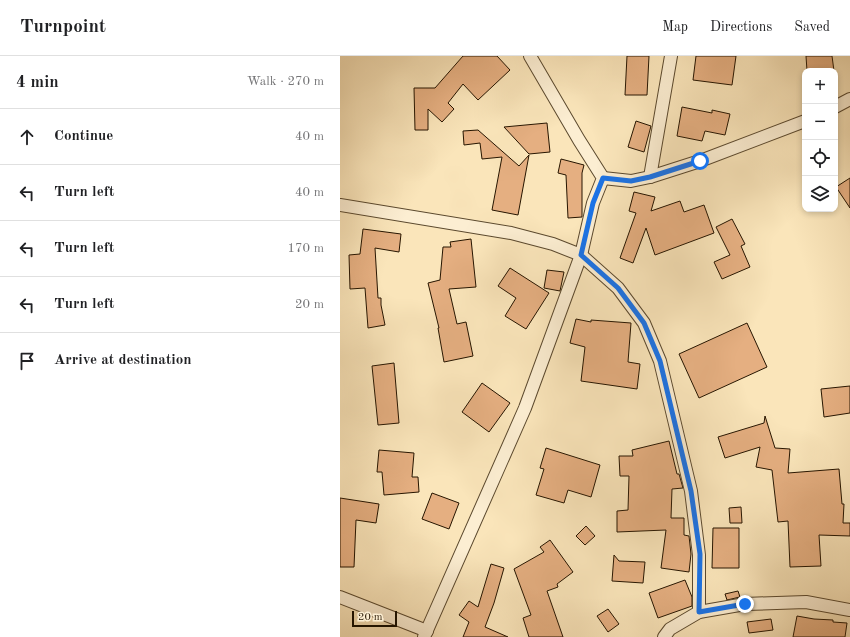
<!DOCTYPE html>
<meta charset="utf-8">
<style>
body{margin:0;font-family:"Old Standard TT",serif;background:#f6f6f6;color:#202124}
.controls{position:absolute;right:12px;top:12px;display:grid;overflow:hidden;border-radius:8px;box-shadow:0 2px 6px #0003}
.controls button{width:36px;height:36px;display:grid;place-items:center;padding:0;border:0;border-bottom:1px solid #e0e0e0;background:#fff;color:#202124;font:20px sans-serif}
.scale{position:absolute;left:12px;bottom:10px;width:45px;box-sizing:border-box;padding-left:4px;border:2px solid #261500;border-top:0;font-size:11px;line-height:14px;white-space:nowrap;color:#261500;-webkit-text-stroke:3px #fceed2;paint-order:stroke}
.stop{position:absolute;width:12px;height:12px;margin:-9px;border:3px solid #1a73e8;border-radius:50%;background:#fff}
.stop.end{background:#1a73e8;border-color:#fff;box-shadow:0 1px 4px #0008}
.list{margin:0;padding:0;list-style:none}
h2{display:flex;justify-content:space-between;align-items:center;height:52px;margin:0;padding:0 16px;font-size:17px}
h2 small{font-size:13px;font-weight:400;color:#757577}
.list li{display:grid;grid-template-columns:26px 1fr auto;gap:12px;align-items:center;box-sizing:border-box;height:56px;padding:0 16px;border-top:1px solid #e0e0e0}
.list b{display:block;font-size:15px;white-space:nowrap}
.list em{font-size:13px;font-style:normal;color:#757577}
.icon{flex:none;width:22px;height:22px;fill:none;stroke:currentColor;stroke-width:2;stroke-linecap:round;stroke-linejoin:round}
.map{position:relative;flex:none;width:510px;height:581px;overflow:hidden}
header{display:flex;align-items:center;gap:24px;box-sizing:border-box;height:56px;padding:0 20px;background:#fff;border-bottom:1px solid #e0e0e0}
header strong{font-size:19px}
nav{display:flex;gap:22px;margin-inline-start:auto;font-size:14px}
main{display:flex}
aside{flex:1;background:#fff}
.map>svg:first-child{display:block}
</style>
<header>
<strong>Turnpoint</strong>
<nav><a>Map</a><a>Directions</a><a>Saved</a></nav>
</header>
<main>
<aside>
<h2>4 min<small>Walk · 270 m</small></h2>
<ul class="list">
<li><svg class="icon" aria-label="ahead" viewBox="0 0 24 24"><path d="M12 20V5M6 11l6-6 6 6"/></svg><div><b>Continue</b></div><em>40 m</em></li>
<li><svg class="icon" aria-label="left" viewBox="0 0 24 24"><path d="M17 20v-9H6M10 6l-5 5 5 5"/></svg><div><b>Turn left</b></div><em>40 m</em></li>
<li><svg class="icon" aria-label="left" viewBox="0 0 24 24"><path d="M17 20v-9H6M10 6l-5 5 5 5"/></svg><div><b>Turn left</b></div><em>170 m</em></li>
<li><svg class="icon" aria-label="left" viewBox="0 0 24 24"><path d="M17 20v-9H6M10 6l-5 5 5 5"/></svg><div><b>Turn left</b></div><em>20 m</em></li>
<li><svg class="icon" aria-label="arrive" viewBox="0 0 24 24"><path d="M6 21V4h12l-3 4 3 4H6"/></svg><div><b>Arrive at destination</b></div></li>
</ul>
</aside>
<div class="map">
<svg width="510" height="581" viewBox="0 0 510 581">
<rect width="100%" height="100%" fill="#fae5ba"/>
<filter id="stains"><feTurbulence type="fractalNoise" baseFrequency=".005" numOctaves="4"/><feColorMatrix values="0 0 0 0 .2 0 0 0 0 .09 0 0 0 0 .02 0 0 0 .5 -.17"/></filter>
<radialGradient id="worn" r=".72"><stop offset=".6" stop-color="#630" stop-opacity="0"/><stop offset="1" stop-color="#630" stop-opacity=".3"/></radialGradient>
<g fill="#e5af81" stroke="#261500">
<polygon points="123,0 157,0 170,14 138,44 123,28 108,47 114,53 102,66 88,53 88,74 75,74 74,32 95,32"/>
<polygon points="287,0 309,0 307,39 285,39"/>
<polygon points="356,0 396,0 392,29 353,24"/>
<polygon points="466,0 492,0 494,15 467,15"/>
<polygon points="342,51 372,57 372,54 390,58 385,79 365,75 362,85 337,80"/>
<polygon points="296,65 311,70 304,96 288,91"/>
<polygon points="207,67 210,96 189,98 164,71"/>
<polygon points="138,74 179,110 189,99 178,159 152,154 162,101 142,103 140,87 124,89 123,75"/>
<polygon points="221,103 244,109 242,117 242,161 228,162 226,119 218,117"/>
<polygon points="510,122 510,152 496,131"/>
<polygon points="294,136 315,141 311,155 340,145 344,156 364,149 374,177 315,199 306,172 293,207 280,202 296,157 289,155"/>
<polygon points="392,163 405,188 401,190 410,211 382,223 374,206 390,199 376,171"/>
<polygon points="23,173 61,178 59,196 35,192 38,242 41,242 41,249 45,269 28,272 25,232 10,233 9,199 20,198"/>
<polygon points="131,183 136,231 109,233 117,268 126,266 133,300 104,306 98,272 99,272 88,227 100,224 103,191 111,191 110,186"/>
<polygon points="170,212 209,237 186,273 165,260 176,242 158,230"/>
<polygon points="207,214 224,216 220,235 204,232"/>
<polygon points="236,263 251,266 251,264 291,267 288,306 300,308 297,333 241,325 245,291 230,287"/>
<polygon points="407,267 427,311 359,342 339,298"/>
<polygon points="54,307 59,367 38,369 32,310"/>
<polygon points="142,327 170,347 149,376 122,356"/>
<polygon points="510,330 510,357 484,361 481,333"/>
<polygon points="425,360 435,392 450,393 448,417 499,413 502,448 504,448 503,467 510,467 510,480 479,479 481,510 450,511 448,465 438,466 432,414 416,411 420,391 385,402 378,381 424,367"/>
<polygon points="329,385 337,418 339,418 343,432 332,433 331,462 344,462 344,479 349,480 351,498 349,516 321,512 326,474 277,476 277,455 288,454 289,420 280,420 279,400 293,400 292,394"/>
<polygon points="206,392 260,409 251,441 228,434 224,447 196,439 204,413 200,412"/>
<polygon points="39,394 74,397 72,421 78,421 79,436 44,439 42,416 37,416"/>
<polygon points="92,437 119,447 109,473 82,463"/>
<polygon points="0,442 39,448 36,467 16,464 14,511 0,511"/>
<polygon points="401,451 402,467 390,467 389,452"/>
<polygon points="246,470 255,480 245,489 236,480"/>
<polygon points="373,472 399,472 399,512 372,512"/>
<polygon points="210,484 233,516 217,528 218,531 207,535 223,581 189,581 183,562 191,559 174,513 204,496 200,491"/>
<polygon points="274,499 279,505 305,506 303,527 272,525"/>
<polygon points="151,508 164,512 154,547 145,571 168,581 123,581 129,566 119,559 129,545 138,551"/>
<polygon points="345,524 352,541 352,550 318,562 309,537"/>
<polygon points="398,535 400,541 387,544 385,538"/>
<polygon points="268,553 279,568 268,576 257,560"/>
<polygon points="457,560 474,563 493,564 493,566 507,567 505,581 453,581"/>
<polygon points="431,563 433,574 409,577 407,566"/>
</g>
<g fill="none" stroke-linecap="round" stroke-linejoin="round">
<defs>
<g id="street">
<polyline points="495,51 510,43"/>
<polyline points="310,121 331,0"/>
<polyline points="263,122 291,125 310,121 360,105 465,65"/>
<polyline points="0,149 171,177 213,188 241,199 278,232 304,267 320,305 351,435 359,499 359,556"/>
<polyline points="0,541 87,575"/>
<polyline points="84,581 185,352 241,199 253,147 263,122 239,84 190,0"/>
<polyline points="324,581 330,573 359,556 405,548 466,546 510,554"/>
</g>
</defs>
<use href="#street" stroke="#5b492e" stroke-width="14"/>
<use href="#street" stroke="#fceed2" stroke-width="12"/>
</g>
<g fill="none" stroke-linecap="round" stroke-linejoin="round">
<polyline stroke="#1a73e8" stroke-width="5" points="360,105 310,121 291,125 263,122 253,147 241,199 278,232 304,267 320,305 351,435 360,498 359,556 405,548"/>
</g>
<rect width="100%" height="100%" filter="url(#stains)"/>
<rect width="100%" height="100%" fill="url(#worn)"/>
</svg>
<div class="controls">
<button>+</button>
<button>−</button>
<button><svg class="icon" aria-label="locate" viewBox="0 0 24 24"><circle cx="12" cy="12" r="6"/><path d="M12 2v4M12 18v4M2 12h4M18 12h4"/></svg></button>
<button><svg class="icon" aria-label="layers" viewBox="0 0 24 24"><path d="M12 4l9 5-9 5-9-5zM3 14l9 5 9-5"/></svg></button>
</div>
<div class="scale">20 m</div>
<div class="stop" style="left:360px;top:105px"></div>
<div class="stop end" style="left:405px;top:548px"></div>
</div>
</main>
